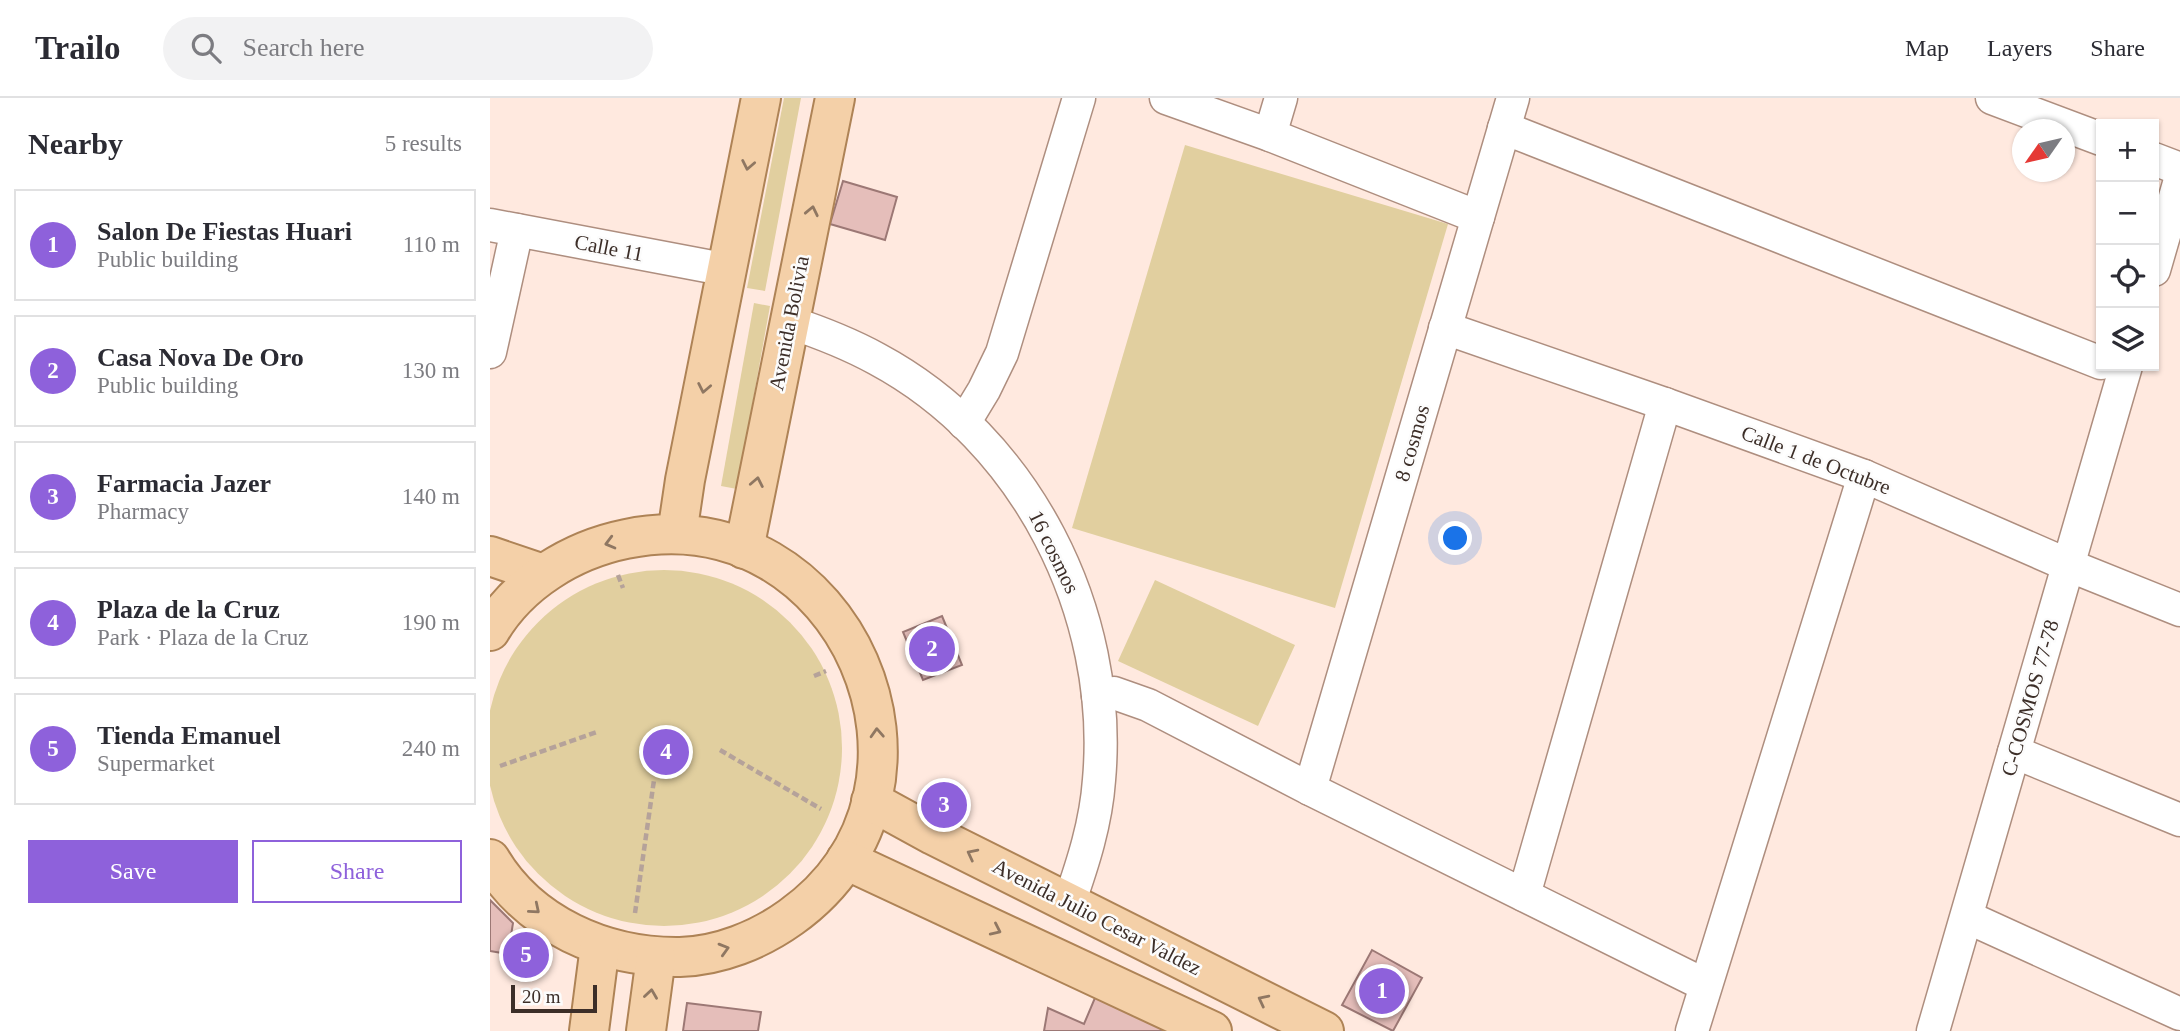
<!DOCTYPE html>
<meta charset="utf-8">
<style>
body{margin:0;font-family:"Times New Roman",serif;background:#f2f2f3;color:#2b2b33}
.controls{position:absolute;right:21px;top:21px;display:grid;overflow:hidden;border-radius:0px;box-shadow:0 2px 5px #0004}
.controls button{width:63px;height:63px;display:grid;place-items:center;padding:0;border:0;border-bottom:2px solid #e1e1e2;background:#fff;color:#2b2b33;font:35px sans-serif}
.compass{position:absolute;left:1522px;top:21px;width:63px;height:63px;border-radius:50%;background:#fff;box-shadow:0 2px 5px #0004;rotate:236deg}
.scale{position:absolute;left:21px;bottom:18px;width:86px;box-sizing:border-box;padding-left:7px;border:4px solid #3c2e28;border-top:0;font-size:19px;line-height:24px;white-space:nowrap;color:#3c2e28;-webkit-text-stroke:5px #fcfcfc;paint-order:stroke}
.you{position:absolute;left:966px;top:441px;width:24px;height:24px;margin:-18px;border:5px solid #fff;border-radius:50%;background:#1a73e8;box-shadow:0 0 0 10px #1a73e833}
.badge{display:grid;place-items:center;width:46px;height:46px;border-radius:50%;background:#8e61db;color:#fff;font-size:23px;font-weight:700}
.pin{position:absolute;translate:-50% -50%;border:4px solid #fff;box-shadow:0 2px 7px #0006}
.list{margin:0;padding:0;list-style:none}
h2{display:flex;justify-content:space-between;align-items:center;height:91px;margin:0;padding:0 28px;font-size:30px}
h2 small{font-size:23px;font-weight:400;color:#7c7c81}
.list li{display:grid;grid-template-columns:46px 1fr auto;gap:21px;align-items:center;box-sizing:border-box;height:112px;margin:0 14px 14px;padding:0 14px;border:2px solid #e1e1e2;border-radius:0px}
.list b{display:block;font-size:26px;white-space:nowrap}
.list p{margin:0;font-size:23px;white-space:nowrap;color:#7c7c81}
.list em{font-size:23px;font-style:normal;color:#7c7c81}
.actions{display:flex;gap:14px;padding:21px 28px}
.actions a{flex:1;padding:16px 0;border:2px solid #8e61db;border-radius:0px;text-align:center;font-size:24px;color:#8e61db}
.actions .main{background:#8e61db;color:#fff}
.icon{flex:none;width:38px;height:38px;fill:none;stroke:currentColor;stroke-width:2;stroke-linecap:round;stroke-linejoin:round}
.map{position:relative;flex:none;width:1690px;height:933px;overflow:hidden}
header{display:flex;align-items:center;gap:42px;box-sizing:border-box;height:98px;padding:0 35px;background:#fff;border-bottom:2px solid #e1e1e2}
header strong{font-size:33px}
nav{display:flex;gap:38px;margin-inline-start:auto;font-size:24px}
.search{width:490px;height:63px;background:#f2f2f3;display:flex;align-items:center;gap:18px;box-sizing:border-box;padding:0 24px;border-radius:38px;color:#7c7c81;font-size:26px}
main{display:flex}
aside{flex:1;background:#fff}
.map>svg:first-child{display:block}
</style>
<header>
<strong>Trailo</strong>
<div class="search"><svg class="icon" aria-label="search" viewBox="0 0 24 24"><circle cx="10" cy="10" r="6"/><path d="M15 15l6 6"/></svg>Search here</div>
<nav><a>Map</a><a>Layers</a><a>Share</a></nav>
</header>
<main>
<aside>
<h2>Nearby<small>5 results</small></h2>
<ul class="list">
<li><span class="badge">1</span><div><b>Salon De Fiestas Huari</b><p>Public building</p></div><em>110 m</em></li>
<li><span class="badge">2</span><div><b>Casa Nova De Oro</b><p>Public building</p></div><em>130 m</em></li>
<li><span class="badge">3</span><div><b>Farmacia Jazer</b><p>Pharmacy</p></div><em>140 m</em></li>
<li><span class="badge">4</span><div><b>Plaza de la Cruz</b><p>Park · Plaza de la Cruz</p></div><em>190 m</em></li>
<li><span class="badge">5</span><div><b>Tienda Emanuel</b><p>Supermarket</p></div><em>240 m</em></li>
</ul>
<div class="actions"><a class="main">Save</a><a>Share</a></div>
</aside>
<div class="map">
<svg width="1690" height="933" viewBox="0 0 1690 933">
<rect width="100%" height="100%" fill="#ffe9df"/>
<g fill="#e1cf9f">
<polygon points="294,0 311,0 275,193 257,190"/>
<polygon points="695,47 958,126 845,510 582,430"/>
<polygon points="264,205 280,208 247,391 231,388"/>
<circle cx="174" cy="650" r="178"/>
<polygon points="665,482 805,547 768,628 628,563"/>
</g>
<g fill="#e5beba" stroke="#9c7875" stroke-width="2">
<polygon points="353,83 407,99 395,142 340,126"/>
<polygon points="452,518 472,567 433,582 413,534"/>
<polygon points="0,802 23,825 18,856 0,853"/>
<polygon points="882,852 932,880 903,933 852,907"/>
<polygon points="607,895 694,933 554,933 558,910 594,926"/>
<polygon points="197,905 271,914 268,933 193,933"/>
</g>
<g fill="none" stroke-linecap="round" stroke-linejoin="round">
<defs>
<g id="street">
<polyline points="676,0 780,37 988,119"/>
<polyline points="1502,0 1611,41"/>
<polyline points="1014,30 1611,265"/>
<polyline points="780,37 791,0"/>
<polyline points="1664,61 1690,71"/>
<polyline points="0,127 238,172"/>
<polyline points="1664,172 1690,82"/>
<path d="M 299,224 C 329,234 358,245 387,261 C 536,341 624,514 609,682 C 606,725 593,765 579,805"/>
<polyline points="955,230 1175,306 1374,378 1578,467 1690,512"/>
<polyline points="0,254 27,132"/>
<polyline points="474,325 494,292 512,255 589,0"/>
<polyline points="608,598 624,595 658,607 820,691 1215,887"/>
<polyline points="1524,654 1690,722"/>
<polyline points="820,691 1023,0"/>
<polyline points="1034,797 1175,306"/>
<polyline points="1477,819 1690,916"/>
<polyline points="1202,933 1374,378"/>
<polyline points="1443,933 1636,268"/>
</g>
<g id="primary">
<polyline points="187,436 195,382 271,0"/>
<polyline points="254,451 345,0"/>
<polyline points="0,458 53,476"/>
<path d="M 0,533 C 29,484 82,452 136,441 C 355,396 483,689 301,819 C 269,842 229,858 190,859 C 115,860 39,827 0,761"/>
<polyline points="381,703 443,737 834,933"/>
<polyline points="356,762 722,933"/>
<polyline points="99,933 110,848"/>
<polyline points="156,933 166,859"/>
</g>
</defs>
<use href="#street" stroke="#ae8e7f" stroke-width="35"/>
<use href="#primary" stroke="#ae8356" stroke-width="42"/>
<g stroke="#b5a29a" stroke-width="4.5" stroke-dasharray="7 3.5" stroke-linecap="butt">
<polyline points="128,477 133,490"/>
<polyline points="324,578 336,573"/>
<polyline points="230,652 331,711"/>
<polyline points="10,668 107,634"/>
<polyline points="145,815 164,682"/>
</g>
<use href="#street" stroke="#fff" stroke-width="32"/>
<use href="#primary" stroke="#f4d0a8" stroke-width="38"/>
</g>
<defs><path id="oneway-chevron" d="M-2-3.5L2.5 0L-2 3.5" fill="none" stroke-width="1.6" stroke-linecap="round" stroke-linejoin="round" transform="scale(1.75)"/></defs>
<g stroke="#8f7762">
<use href="#oneway-chevron" transform="translate(258 67) rotate(101)"/>
<use href="#oneway-chevron" transform="translate(322 113) rotate(-78)"/>
<use href="#oneway-chevron" transform="translate(214 290) rotate(101)"/>
<use href="#oneway-chevron" transform="translate(267 384) rotate(-79)"/>
<use href="#oneway-chevron" transform="translate(120 445) rotate(165)"/>
<use href="#oneway-chevron" transform="translate(387 635) rotate(-93)"/>
<use href="#oneway-chevron" transform="translate(482 756) rotate(-153)"/>
<use href="#oneway-chevron" transform="translate(45 811) rotate(40)"/>
<use href="#oneway-chevron" transform="translate(506 832) rotate(25)"/>
<use href="#oneway-chevron" transform="translate(234 851) rotate(-16)"/>
<use href="#oneway-chevron" transform="translate(161 896) rotate(-82)"/>
<use href="#oneway-chevron" transform="translate(773 902) rotate(-153)"/>
</g>
<g text-anchor="middle" stroke-width="5" stroke-linejoin="round" paint-order="stroke">
<g font-size="21" fill="#3c2e28" stroke="#fcfcfc">
<text transform="translate(119 150) rotate(11)" y="7">Calle 11</text>
<text transform="translate(299 225) rotate(-79)" y="7">Avenida Bolivia</text>
<text transform="translate(922 345) rotate(-74)" y="7">8 cosmos</text>
<text transform="translate(1326 362) rotate(21)" y="7">Calle 1 de Octubre</text>
<text transform="translate(564 454) rotate(64)" y="7">16 cosmos</text>
<text transform="translate(1540 600) rotate(-74)" y="7">C-COSMOS 77-78</text>
<text transform="translate(607 819) rotate(27)" y="7">Avenida Julio Cesar Valdez</text>
</g>
</g>
</svg>
<div class="controls">
<button>+</button>
<button>−</button>
<button><svg class="icon" aria-label="locate" viewBox="0 0 24 24"><circle cx="12" cy="12" r="6"/><path d="M12 2v4M12 18v4M2 12h4M18 12h4"/></svg></button>
<button><svg class="icon" aria-label="layers" viewBox="0 0 24 24"><path d="M12 4l9 5-9 5-9-5zM3 14l9 5 9-5"/></svg></button>
</div>
<svg class="compass" viewBox="-18 -18 36 36"><path d="M0-13l5 13h-10z" fill="#e53935"/><path d="M0 13l5-13h-10z" fill="#7c7c81"/></svg>
<div class="scale">20 m</div>
<div class="you"></div>
<div class="pin badge" style="left:892px;top:893px">1</div>
<div class="pin badge" style="left:442px;top:551px">2</div>
<div class="pin badge" style="left:454px;top:707px">3</div>
<div class="pin badge" style="left:176px;top:654px">4</div>
<div class="pin badge" style="left:36px;top:857px">5</div>
</div>
</main>
